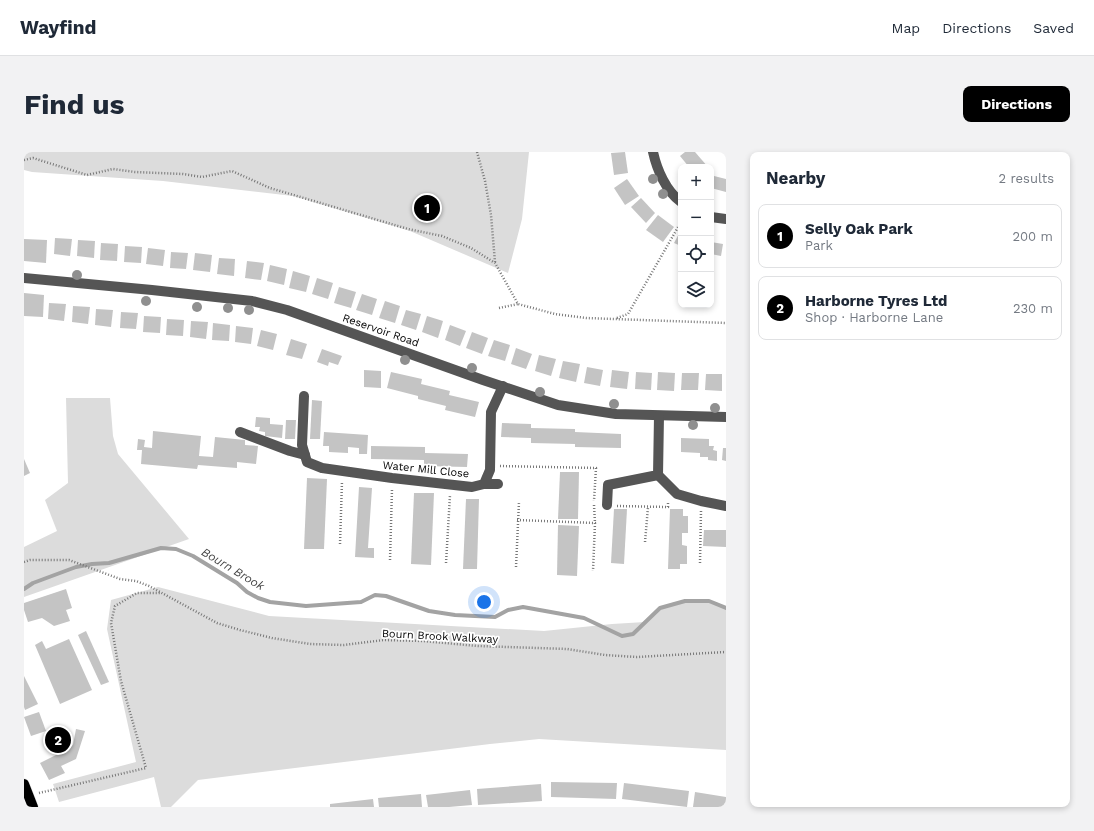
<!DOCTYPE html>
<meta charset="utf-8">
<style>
body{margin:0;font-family:"Work Sans",sans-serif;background:#f2f2f3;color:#1f2937}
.controls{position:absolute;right:12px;top:12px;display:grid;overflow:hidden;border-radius:8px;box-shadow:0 2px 6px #0003}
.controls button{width:36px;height:36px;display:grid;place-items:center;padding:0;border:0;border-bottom:1px solid #e0e1e3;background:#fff;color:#1f2937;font:20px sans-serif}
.you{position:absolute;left:460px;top:450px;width:14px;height:14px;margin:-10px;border:3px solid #fff;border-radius:50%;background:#1a73e8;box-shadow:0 0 0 6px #1a73e833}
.badge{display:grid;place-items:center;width:26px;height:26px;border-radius:50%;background:#000;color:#fff;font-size:13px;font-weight:700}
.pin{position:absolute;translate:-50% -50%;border:2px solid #fff;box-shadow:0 1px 4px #0006}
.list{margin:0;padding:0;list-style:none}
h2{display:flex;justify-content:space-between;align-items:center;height:52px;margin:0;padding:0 16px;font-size:17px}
h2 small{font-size:13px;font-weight:400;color:#747a83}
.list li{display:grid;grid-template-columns:26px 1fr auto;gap:12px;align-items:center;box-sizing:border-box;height:64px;margin:0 8px 8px;padding:0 8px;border:1px solid #e0e1e3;border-radius:8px}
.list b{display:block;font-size:15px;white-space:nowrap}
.list p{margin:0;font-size:13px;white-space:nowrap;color:#747a83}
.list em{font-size:13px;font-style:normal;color:#747a83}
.icon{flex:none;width:22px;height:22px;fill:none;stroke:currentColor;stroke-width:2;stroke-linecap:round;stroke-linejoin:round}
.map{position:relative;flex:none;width:702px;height:655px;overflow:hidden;border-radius:8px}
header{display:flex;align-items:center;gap:24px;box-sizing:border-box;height:56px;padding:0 20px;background:#fff;border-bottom:1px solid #e0e1e3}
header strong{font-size:19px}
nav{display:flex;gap:22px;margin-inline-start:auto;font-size:14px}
.intro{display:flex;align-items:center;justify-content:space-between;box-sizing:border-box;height:96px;padding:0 24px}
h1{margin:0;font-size:28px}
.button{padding:10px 18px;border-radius:8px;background:#000;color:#fff;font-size:14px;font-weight:700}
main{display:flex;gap:24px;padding:0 24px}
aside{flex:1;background:#fff;border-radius:8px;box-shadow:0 2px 6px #0003}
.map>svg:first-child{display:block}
</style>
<header>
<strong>Wayfind</strong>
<nav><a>Map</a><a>Directions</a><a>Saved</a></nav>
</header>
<div class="intro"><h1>Find us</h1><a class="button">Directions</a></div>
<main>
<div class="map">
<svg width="702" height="655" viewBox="0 0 702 655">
<rect width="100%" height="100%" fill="#fff"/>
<g fill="#dcdcdc">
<polygon points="0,0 505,0 498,67 484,121 386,79 269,44 139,29 8,20 0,18"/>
<polygon points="42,246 86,246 89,284 94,302 165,387 0,445 0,395 33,379 21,348 44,331"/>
<polygon points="134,435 245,464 520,479 588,472 621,470 636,456 661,449 685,449 702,457 702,598 515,587 466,592 174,628 147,655 137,655 130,625 35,650 29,632 112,610 83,477 87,448"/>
</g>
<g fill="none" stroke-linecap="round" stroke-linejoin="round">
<polyline stroke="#a3a3a3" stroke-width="4" points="0,437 9,431 52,415 68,412 85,411 137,396 152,397 169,404 213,431 223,440 234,446 246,450 282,454 337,450 351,443 362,444 405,459 431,463 471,465 484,458 499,455 560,466 598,484 609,482 636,456 661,449 685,449 702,456"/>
</g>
<g fill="#c4c4c4">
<polygon points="601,0 604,21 590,23 587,1"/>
<polygon points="661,0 671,0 684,15 665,15 656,4"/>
<polygon points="690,24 702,27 702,40 687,36"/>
<polygon points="603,27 615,44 601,53 590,36"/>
<polygon points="617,46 631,61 622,71 607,55"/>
<polygon points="634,63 650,75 639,90 622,78"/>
<polygon points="657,78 657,94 650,91"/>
<polygon points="31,86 48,87 46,104 30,102"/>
<polygon points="0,87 23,88 22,111 0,109"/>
<polygon points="54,88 71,89 70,106 53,104"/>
<polygon points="687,90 699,92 697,104 687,102"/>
<polygon points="77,91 94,92 93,109 76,108"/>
<polygon points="101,94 118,95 117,111 100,110"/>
<polygon points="124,96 141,98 139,114 122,112"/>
<polygon points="147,100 164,101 162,117 146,116"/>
<polygon points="171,101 188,103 186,120 169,118"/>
<polygon points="195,106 211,107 210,124 193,122"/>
<polygon points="223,109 240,111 237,128 221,126"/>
<polygon points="246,113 263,117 260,133 243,129"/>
<polygon points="269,119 286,124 282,140 265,136"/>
<polygon points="293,126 309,131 304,147 288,142"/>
<polygon points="315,135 332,140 327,156 310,151"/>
<polygon points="0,141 20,143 19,165 0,164"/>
<polygon points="338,142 353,147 348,163 332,158"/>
<polygon points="361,149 376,154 371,171 355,166"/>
<polygon points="25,151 42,152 40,169 24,167"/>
<polygon points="49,154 66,155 64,172 48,170"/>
<polygon points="72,157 89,158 87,175 71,173"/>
<polygon points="382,158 397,162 392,178 377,173"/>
<polygon points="97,160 114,161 112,177 96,176"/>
<polygon points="120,164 137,165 136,181 119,180"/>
<polygon points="403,164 419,169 414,186 398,180"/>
<polygon points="143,167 160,168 159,184 142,183"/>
<polygon points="167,169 184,170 182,187 166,185"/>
<polygon points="189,171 206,173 205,189 188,188"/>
<polygon points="426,173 442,179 436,194 421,188"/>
<polygon points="212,174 229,176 227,192 211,190"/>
<polygon points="237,178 253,182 249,198 233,194"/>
<polygon points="448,180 464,186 458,202 442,196"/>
<polygon points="267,187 283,192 278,207 262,203"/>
<polygon points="470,188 486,193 481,209 464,204"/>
<polygon points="492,196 508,202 502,217 487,212"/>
<polygon points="298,197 318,204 314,213 305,210 304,214 293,210"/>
<polygon points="515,203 532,207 527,224 511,219"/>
<polygon points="539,209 556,212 552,230 535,226"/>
<polygon points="563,215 579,218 576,234 560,231"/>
<polygon points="340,218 357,219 357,236 340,235"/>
<polygon points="588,218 605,220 603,237 586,235"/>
<polygon points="367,220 398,227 397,232 426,239 425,243 455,250 451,265 421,258 422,254 394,247 394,244 363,236"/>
<polygon points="612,220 628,221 627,238 611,237"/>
<polygon points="634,220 651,221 650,239 633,238"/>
<polygon points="658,221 675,221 674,238 657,238"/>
<polygon points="682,222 698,222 698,239 681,238"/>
<polygon points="288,248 298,249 296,287 286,287"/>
<polygon points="232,265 246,266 246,272 259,273 258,286 241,284 241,280 235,279 236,275 231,275"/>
<polygon points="262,268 272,268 271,287 261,287"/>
<polygon points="478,271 507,272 507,276 551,277 551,280 597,282 597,296 551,295 551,292 507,291 507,286 477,285"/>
<polygon points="129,279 177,284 175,304 189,305 191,285 221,288 221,293 234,294 232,312 213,310 213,316 174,313 173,317 117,312 118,298 113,298 114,287 121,288 120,295 128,296"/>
<polygon points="300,280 344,283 343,302 335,302 335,296 324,295 324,301 305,300 305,294 299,294"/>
<polygon points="657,286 685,287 685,294 690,294 689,298 693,299 693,309 684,308 684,305 676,305 676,301 657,300"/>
<polygon points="347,294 401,295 401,301 444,302 443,315 400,314 400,308 347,307"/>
<polygon points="699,296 702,296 702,309 698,308"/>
<polygon points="0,307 6,321 0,324"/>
<polygon points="536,320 555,320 554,367 534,367"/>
<polygon points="283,326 303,327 300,397 280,397"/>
<polygon points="335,335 348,336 344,396 350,396 350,406 331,405"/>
<polygon points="390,341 410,341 407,413 387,412"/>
<polygon points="442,347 455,347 453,417 439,417"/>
<polygon points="590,357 603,357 600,412 587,411"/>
<polygon points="646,357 659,357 659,364 664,364 664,381 658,381 658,393 663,394 663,412 656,412 656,417 644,417"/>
<polygon points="534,373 555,374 553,424 533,423"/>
<polygon points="680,378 702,378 702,395 679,394"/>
<polygon points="42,437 48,456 42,458 46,469 30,474 18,466 4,470 0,458 0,451"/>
<polygon points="62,479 85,530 77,533 54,483"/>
<polygon points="45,487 68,538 36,552 11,493 18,489 22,497"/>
<polygon points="0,524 14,552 1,558 0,555"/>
<polygon points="15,560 22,579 7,584 0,565"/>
<polygon points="52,577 61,579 52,607 37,614 41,621 25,628 16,611 34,602 26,586 38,580 45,596 49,593"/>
<polygon points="527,630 593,631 592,647 527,645"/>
<polygon points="600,631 665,639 663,655 598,647"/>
<polygon points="517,632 518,649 454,653 453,637"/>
<polygon points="446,638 448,653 425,655 404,655 402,643"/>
<polygon points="671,640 702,645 702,655 669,655"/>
<polygon points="397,642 398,655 355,655 354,646"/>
<polygon points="349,647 350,655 306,655 306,652"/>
</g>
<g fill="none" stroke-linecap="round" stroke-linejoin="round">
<defs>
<polyline id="major" points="0,632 9,655"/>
</defs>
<use href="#major" stroke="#dbdbdb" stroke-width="11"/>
<g stroke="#777" stroke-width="2.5" stroke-dasharray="1 2" stroke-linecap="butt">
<polyline points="453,0 461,29 467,63 471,110"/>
<polyline points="0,8 9,6 63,23 89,17 111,20 159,22 178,25 208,19 246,36 384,77 418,84 447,96 471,111 494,152 531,162 562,166 702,171"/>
<polyline points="475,156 494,152"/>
<polyline points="593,166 604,162 657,70"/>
<polyline points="476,314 572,316 570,349"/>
<polyline points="570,353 571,371"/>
<polyline points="593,354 644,355 644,349"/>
<polyline points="493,368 571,371 569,419"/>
<polyline points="621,390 624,355"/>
<polyline points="316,392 318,329"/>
<polyline points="366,408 368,337"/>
<polyline points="0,410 6,408 45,408 96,427 112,429 125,434 193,471 216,478 248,486 286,492 320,493 360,488 399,489 454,494 543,497 581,503 613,505 702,500"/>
<polyline points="422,411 426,343"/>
<polyline points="676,411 677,359"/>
<polyline points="492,415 495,350"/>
<polyline points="15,641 122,616 97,529 87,471 91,454 113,441 137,441"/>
</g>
<g stroke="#555" stroke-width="10">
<path d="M 629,0 C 633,18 642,39 657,50"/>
<polyline points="687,65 702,67"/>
<polyline points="0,126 128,138 228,149 263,158 459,228 534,253 592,262 702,265"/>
<polyline points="280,244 278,293 283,310 298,316 368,326 448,335 460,332 466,318 467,260 479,234"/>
<polyline points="216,280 266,299 281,303"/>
<polyline points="634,323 653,342 677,349 702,354"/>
<polyline points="460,332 474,332"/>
<polyline points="583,353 584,333 634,323 635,264"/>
</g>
<use href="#major" stroke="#000" stroke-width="10"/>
</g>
<g fill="#8f8f8f">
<circle cx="629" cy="27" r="5"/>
<circle cx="639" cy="42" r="5"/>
<circle cx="53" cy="123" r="5"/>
<circle cx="122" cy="149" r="5"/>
<circle cx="173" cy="155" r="5"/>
<circle cx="204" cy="156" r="5"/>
<circle cx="225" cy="158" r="5"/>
<circle cx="381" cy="208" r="5"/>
<circle cx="448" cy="216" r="5"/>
<circle cx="516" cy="240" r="5"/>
<circle cx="590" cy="252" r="5"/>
<circle cx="691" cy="256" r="5"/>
<circle cx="669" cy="273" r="5"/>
</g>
<g text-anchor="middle" stroke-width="3.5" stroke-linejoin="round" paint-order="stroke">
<g font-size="11" fill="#000" stroke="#fff">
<text transform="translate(357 178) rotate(19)" y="4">Reservoir Road</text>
<text transform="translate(402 317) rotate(6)" y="4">Water Mill Close</text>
<text transform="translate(416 484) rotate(3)" y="4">Bourn Brook Walkway</text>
</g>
<g font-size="12" font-style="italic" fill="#444" stroke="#fff">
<text transform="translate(209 417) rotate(31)" y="4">Bourn Brook</text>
</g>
</g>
</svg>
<div class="controls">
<button>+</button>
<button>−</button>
<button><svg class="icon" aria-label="locate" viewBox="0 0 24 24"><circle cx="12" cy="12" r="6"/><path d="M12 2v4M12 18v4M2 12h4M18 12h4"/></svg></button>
<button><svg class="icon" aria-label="layers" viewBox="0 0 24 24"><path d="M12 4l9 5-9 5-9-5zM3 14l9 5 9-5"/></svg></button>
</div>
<div class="you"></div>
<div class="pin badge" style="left:403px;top:56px">1</div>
<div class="pin badge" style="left:34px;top:588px">2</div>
</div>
<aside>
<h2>Nearby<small>2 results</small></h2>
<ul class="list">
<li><span class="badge">1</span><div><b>Selly Oak Park</b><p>Park</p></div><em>200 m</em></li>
<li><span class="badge">2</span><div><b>Harborne Tyres Ltd</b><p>Shop · Harborne Lane</p></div><em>230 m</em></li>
</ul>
</aside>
</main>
